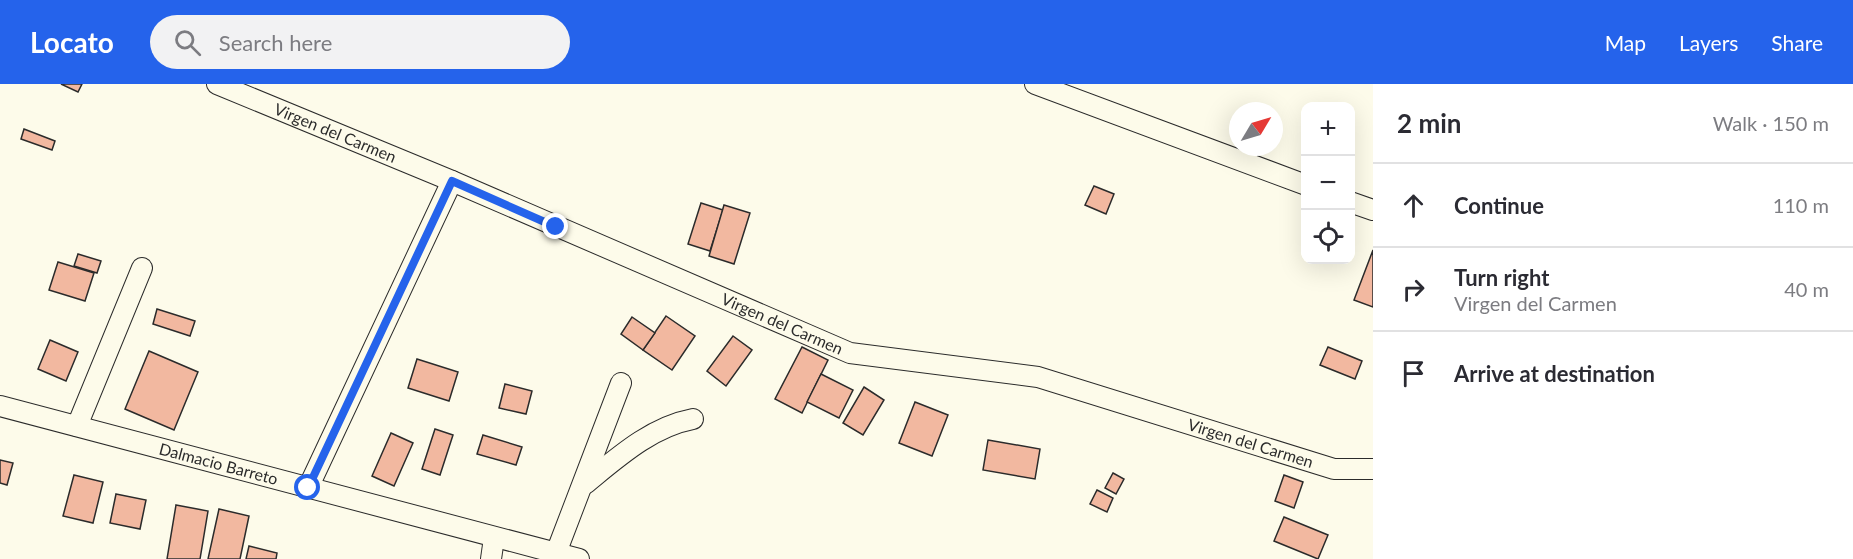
<!DOCTYPE html>
<meta charset="utf-8">
<style>
body{margin:0;font-family:Lato,sans-serif;background:#f2f2f3;color:#2b2b33}
.controls{position:absolute;right:18px;top:18px;display:grid;overflow:hidden;border-radius:12px;box-shadow:0 6px 24px #0002}
.controls button{width:54px;height:54px;display:grid;place-items:center;padding:0;border:0;border-bottom:2px solid #e1e1e2;background:#fff;color:#2b2b33;font:30px sans-serif}
.compass{position:absolute;left:1229px;top:18px;width:54px;height:54px;border-radius:50%;background:#fff;box-shadow:0 6px 24px #0002;rotate:52deg}
.stop{position:absolute;width:18px;height:18px;margin:-14px;border:4px solid #2563eb;border-radius:50%;background:#fff}
.stop.end{background:#2563eb;border-color:#fff;box-shadow:0 2px 6px #0008}
.list{margin:0;padding:0;list-style:none}
h2{display:flex;justify-content:space-between;align-items:center;height:78px;margin:0;padding:0 24px;font-size:26px}
h2 small{font-size:20px;font-weight:400;color:#7c7c81}
.list li{display:grid;grid-template-columns:39px 1fr auto;gap:18px;align-items:center;box-sizing:border-box;height:84px;padding:0 24px;border-top:2px solid #e1e1e2}
.list b{display:block;font-size:22px;white-space:nowrap}
.list p{margin:0;font-size:20px;white-space:nowrap;color:#7c7c81}
.list em{font-size:20px;font-style:normal;color:#7c7c81}
.icon{flex:none;width:33px;height:33px;fill:none;stroke:currentColor;stroke-width:2;stroke-linecap:round;stroke-linejoin:round}
.map{position:relative;flex:none;width:1373px;height:475px;overflow:hidden}
header{display:flex;align-items:center;gap:36px;box-sizing:border-box;height:84px;padding:0 30px;background:#2563eb;color:#fff}
header strong{font-size:28px}
nav{display:flex;gap:33px;margin-inline-start:auto;font-size:21px}
.search{width:420px;height:54px;background:#f2f2f3;display:flex;align-items:center;gap:15px;box-sizing:border-box;padding:0 21px;border-radius:33px;color:#7c7c81;font-size:22px}
main{display:flex}
aside{flex:1;background:#fff}
.map>svg:first-child{display:block}
</style>
<header>
<strong>Locato</strong>
<div class="search"><svg class="icon" aria-label="search" viewBox="0 0 24 24"><circle cx="10" cy="10" r="6"/><path d="M15 15l6 6"/></svg>Search here</div>
<nav><a>Map</a><a>Layers</a><a>Share</a></nav>
</header>
<main>
<div class="map">
<svg width="1373" height="475" viewBox="0 0 1373 475">
<rect width="100%" height="100%" fill="#fdfbea"/>
<g fill="#f2b8a0" stroke="#2b2b2b" stroke-width="1.5">
<polygon points="61,0 82,0 78,8"/>
<polygon points="24,45 55,57 52,66 21,55"/>
<polygon points="1094,102 1114,110 1106,130 1085,121"/>
<polygon points="701,119 723,126 710,167 688,160"/>
<polygon points="724,121 750,129 734,180 709,172"/>
<polygon points="1373,166 1373,223 1354,216"/>
<polygon points="78,170 101,177 97,189 74,182"/>
<polygon points="58,178 94,189 85,217 49,206"/>
<polygon points="157,225 195,237 190,252 153,240"/>
<polygon points="666,232 695,252 672,286 643,266"/>
<polygon points="632,233 655,249 643,266 621,250"/>
<polygon points="733,252 752,266 726,302 707,287"/>
<polygon points="50,256 78,268 66,297 38,285"/>
<polygon points="802,263 828,276 802,329 775,315"/>
<polygon points="1328,263 1362,277 1355,295 1320,281"/>
<polygon points="149,267 198,288 174,346 125,325"/>
<polygon points="417,275 458,288 449,317 408,304"/>
<polygon points="821,290 853,306 839,334 807,318"/>
<polygon points="505,300 532,307 526,330 499,324"/>
<polygon points="864,303 884,316 863,351 843,339"/>
<polygon points="915,318 948,331 932,372 899,359"/>
<polygon points="435,345 453,351 440,391 422,385"/>
<polygon points="391,349 413,359 394,402 372,392"/>
<polygon points="483,351 522,363 516,381 477,370"/>
<polygon points="988,356 1040,365 1035,395 983,386"/>
<polygon points="0,376 13,379 7,401 0,399"/>
<polygon points="1113,389 1124,395 1116,410 1105,404"/>
<polygon points="74,391 103,398 93,439 63,432"/>
<polygon points="1284,391 1303,398 1294,424 1275,417"/>
<polygon points="1097,406 1113,414 1107,428 1090,420"/>
<polygon points="116,410 146,416 140,445 110,439"/>
<polygon points="176,421 208,427 200,475 167,475"/>
<polygon points="219,425 249,432 240,475 208,475"/>
<polygon points="1284,433 1328,451 1318,475 1274,457"/>
<polygon points="249,462 277,469 276,475 246,475"/>
</g>
<g fill="none" stroke-linecap="round" stroke-linejoin="round">
<defs>
<g id="minor">
<path id="s1" d="M 217,0 L 452,97 L 850,269 L 1038,293 L 1334,385 L 1373,385"/>
<polyline points="1035,0 1306,101"/>
<polyline points="1350,118 1373,126"/>
<path id="s2" d="M 0,322 L 579,475"/>
<polyline points="77,342 142,184"/>
<path d="M 585,400 C 618,373 651,343 693,335"/>
<polyline points="308,404 452,97"/>
<polyline points="556,469 621,299"/>
<polyline points="491,475 494,454"/>
</g>
</defs>
<use href="#minor" stroke="#2b2b2b" stroke-width="22"/>
<use href="#minor" stroke="#fdfbea" stroke-width="20"/>
</g>
<g fill="none" stroke-linecap="round" stroke-linejoin="round">
<polyline stroke="#2563eb" stroke-width="8" points="308,404 452,97 556,143"/>
</g>
<g text-anchor="middle" stroke-width="4.5" stroke-linejoin="round" paint-order="stroke">
<g font-size="16" fill="#2b2b2b" stroke="#fdfbea">
<text dy="6" stroke="none"><textPath href="#s1" startOffset="128">Virgen del Carmen</textPath></text>
<text dy="6" stroke="none"><textPath href="#s1" startOffset="614">Virgen del Carmen</textPath></text>
<text dy="6" stroke="none"><textPath href="#s1" startOffset="1100">Virgen del Carmen</textPath></text>
<text dy="6" stroke="none"><textPath href="#s2" startOffset="226">Dalmacio Barreto</textPath></text>
</g>
</g>
</svg>
<div class="controls">
<button>+</button>
<button>−</button>
<button><svg class="icon" aria-label="locate" viewBox="0 0 24 24"><circle cx="12" cy="12" r="6"/><path d="M12 2v4M12 18v4M2 12h4M18 12h4"/></svg></button>
</div>
<svg class="compass" viewBox="-18 -18 36 36"><path d="M0-13l5 13h-10z" fill="#e53935"/><path d="M0 13l5-13h-10z" fill="#7c7c81"/></svg>
<div class="stop" style="left:308px;top:404px"></div>
<div class="stop end" style="left:556px;top:143px"></div>
</div>
<aside>
<h2>2 min<small>Walk · 150 m</small></h2>
<ul class="list">
<li><svg class="icon" aria-label="ahead" viewBox="0 0 24 24"><path d="M12 20V5M6 11l6-6 6 6"/></svg><div><b>Continue</b></div><em>110 m</em></li>
<li><svg class="icon" aria-label="right" viewBox="0 0 24 24"><path d="M7 20v-9h11M14 6l5 5-5 5"/></svg><div><b>Turn right</b><p>Virgen del Carmen</p></div><em>40 m</em></li>
<li><svg class="icon" aria-label="arrive" viewBox="0 0 24 24"><path d="M6 21V4h12l-3 4 3 4H6"/></svg><div><b>Arrive at destination</b></div></li>
</ul>
</aside>
</main>
